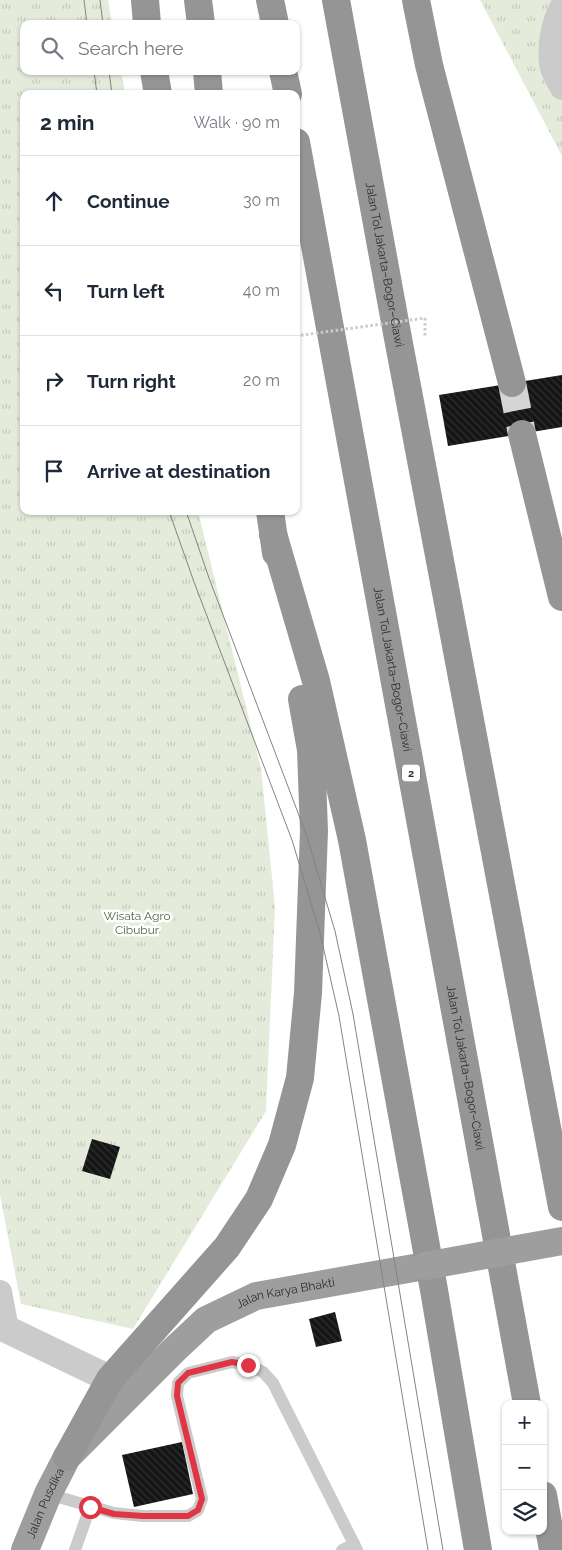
<!DOCTYPE html>
<meta charset="utf-8">
<style>
body{margin:0;font-family:Raleway,sans-serif;background:#f2f2f3;color:#1f2937}
.controls{position:absolute;right:15px;bottom:15px;display:grid;overflow:hidden;border-radius:10px;box-shadow:0 1px 4px #0004}
.controls button{width:45px;height:45px;display:grid;place-items:center;padding:0;border:0;border-bottom:1px solid #e0e1e3;background:#fff;color:#1f2937;font:25px sans-serif}
.stop{position:absolute;width:15px;height:15px;margin:-11px;border:4px solid #df3544;border-radius:50%;background:#fff}
.stop.end{background:#df3544;border-color:#fff;box-shadow:0 1px 5px #0008}
.list{margin:0;padding:0;list-style:none}
h2{display:flex;justify-content:space-between;align-items:center;height:65px;margin:0;padding:0 20px;font-size:21px}
h2 small{font-size:16px;font-weight:400;color:#747a83}
.list li{display:grid;grid-template-columns:32px 1fr auto;gap:15px;align-items:center;box-sizing:border-box;height:90px;padding:0 20px;border-top:1px solid #e0e1e3}
.list b{display:block;font-size:19px;white-space:nowrap}
.list em{font-size:16px;font-style:normal;color:#747a83}
.icon{flex:none;width:28px;height:28px;fill:none;stroke:currentColor;stroke-width:2;stroke-linecap:round;stroke-linejoin:round}
.map{position:relative;flex:none;width:562px;height:1550px;overflow:hidden}
.search{position:absolute;background:#fff;box-shadow:0 1px 4px #0004;left:20px;top:20px;width:280px;height:55px;display:flex;align-items:center;gap:12px;box-sizing:border-box;padding:0 18px;border-radius:10px;color:#747a83;font-size:19px}
.panel{position:absolute;background:#fff;box-shadow:0 1px 4px #0004;left:20px;top:90px;width:280px;height:425px;border-radius:10px}
.map>svg:first-child{display:block}
</style>
<div class="map">
<svg width="562" height="1550" viewBox="0 0 562 1550">
<defs>
<pattern id="grass-tufts" width="24" height="20" patternUnits="userSpaceOnUse" patternTransform="scale(1.25)"><rect width="24" height="20" fill="#e4ebdb"/><path d="M3 7l-1-3M5 7V3M7 7l1-3M15 17l-1-3M17 17v-4M19 17l1-3" fill="none" stroke="#c4cabc"/></pattern>
<pattern id="building-back-hatch" width="6" height="6" patternUnits="userSpaceOnUse" patternTransform="scale(1.25)"><rect width="6" height="6" fill="#151515"/><path d="M-1 5l2 2M0 0l6 6M5-1l2 2" fill="none" stroke="#2f2f2f"/></pattern>
</defs>
<rect width="100%" height="100%" fill="#fff"/>
<g fill="url(#grass-tufts)">
<polygon points="0,0 108,0 112,24 24,24 24,71 121,71 125,94 24,94 24,511 198,511 261,768 275,907 266,1111 133,1329 21,1304 0,1195"/>
<polygon points="480,0 562,0 562,156"/>
</g>
<g fill="url(#building-back-hatch)">
<polygon points="562,375 562,427 448,446 439,395"/>
<polygon points="92,1139 120,1147 110,1179 82,1171"/>
<polygon points="335,1312 342,1341 316,1347 309,1319"/>
<polygon points="182,1442 193,1494 134,1507 122,1455"/>
</g>
<g fill="none" stroke-linecap="round" stroke-linejoin="round">
<polyline stroke="#d5d5d5" stroke-width="28" stroke-dasharray="28 14" stroke-linecap="butt" points="512,383 522,434"/>
<polyline stroke="#cbcbcb" stroke-width="3" stroke-dasharray="2.5 2.5" stroke-linecap="butt" points="425,318 425,337"/>
<g stroke="#cbcbcb" stroke-width="12">
<polyline points="48,1494 114,1513 143,1516 188,1516 198,1510 202,1499 177,1396 178,1383 188,1373 232,1362 249,1365 263,1372 273,1383 357,1550"/>
<polyline points="75,1550 90,1507"/>
<polyline points="342,1550 354,1544"/>
</g>
<g stroke="#cbcbcb" stroke-width="24">
<path d="M 562,6 C 553,22 549,44 551,62 C 551,70 558,81 562,88"/>
<polyline points="0,1292 7,1329"/>
</g>
<polyline stroke="#cbcbcb" stroke-width="28" points="0,1326 110,1379"/>
<path stroke="#9e9e9e" stroke-width="28" id="s1" d="M 25,1550 L 48,1494 L 67,1457 L 174,1350 L 206,1320 L 256,1296 L 425,1266"/>
<g stroke="#959595" stroke-width="28">
<polyline points="145,0 147,24"/>
<polyline points="198,0 201,24"/>
<polyline points="270,0 275,24"/>
<path id="s2" d="M 336,0 L 397,333 L 562,1207"/>
<polyline points="416,0 429,65 512,383"/>
<polyline points="154,71 158,94"/>
<polyline points="207,71 209,94"/>
<polyline points="283,71 288,94"/>
<path id="s3" d="M 296,142 L 527,1404"/>
<polyline points="522,434 562,597"/>
<polyline points="270,511 276,553"/>
<polyline points="273,534 316,681 352,840 434,1290 478,1550"/>
<polyline points="67,1457 110,1379 227,1247 259,1199 282,1145 300,1078 308,993 314,831 311,750 302,699"/>
<polyline points="543,1495 553,1550"/>
</g>
<g stroke="#838383" stroke-width="1">
<polyline points="84,0 87,24"/>
<polyline points="100,0 103,24"/>
<polyline points="94,71 97,94"/>
<polyline points="109,71 112,94"/>
<polyline points="169,511 194,582 292,840 320,933 339,1016 428,1550"/>
<polyline points="186,511 209,578 306,834 335,931 353,1014 443,1550"/>
</g>
<polyline stroke="#cbcbcb" stroke-width="3" stroke-dasharray="2.5 2.5" stroke-linecap="butt" points="296,336 425,318"/>
<polyline stroke="#9e9e9e" stroke-width="28" points="425,1266 562,1241"/>
</g>
<g fill="none" stroke-linecap="round" stroke-linejoin="round">
<polyline stroke="#df3544" stroke-width="6" points="90,1507 114,1514 143,1516 188,1516 198,1510 202,1499 177,1396 178,1383 188,1373 232,1362 248,1365"/>
</g>
<g text-anchor="middle" stroke-width="5" stroke-linejoin="round" paint-order="stroke">
<rect fill="#fff" stroke="#6d6d6d" stroke-width="1" x="402" y="764.5" width="18" height="17" rx="4"/>
<g font-size="11" font-weight="bold" fill="#2e2e2e">
<text x="411" y="777">2</text>
</g>
<g font-size="12" fill="#2e2e2e" stroke="#fff">
<text dy="4" stroke="none"><textPath href="#s2" startOffset="269">Jalan Tol Jakarta–Bogor–Ciawi</textPath></text>
<text dy="4" stroke="none"><textPath href="#s3" startOffset="536">Jalan Tol Jakarta–Bogor–Ciawi</textPath></text>
<text dy="4" stroke="none"><textPath href="#s3" startOffset="941">Jalan Tol Jakarta–Bogor–Ciawi</textPath></text>
<text dy="4" stroke="none"><textPath href="#s1" startOffset="382">Jalan Karya Bhakti</textPath></text>
<text dy="4" stroke="none"><textPath href="#s1" startOffset="51">Jalan Pusdika</textPath></text>
</g>
<g font-size="12" fill="#51683c" stroke="#fff">
<text x="137" y="920">Wisata Agro<tspan x="137" dy="14">Cibubur</tspan></text>
</g>
</g>
</svg>
<div class="controls">
<button>+</button>
<button>−</button>
<button><svg class="icon" aria-label="layers" viewBox="0 0 24 24"><path d="M12 4l9 5-9 5-9-5zM3 14l9 5 9-5"/></svg></button>
</div>
<div class="stop" style="left:90px;top:1507px"></div>
<div class="stop end" style="left:248px;top:1365px"></div>
<div class="search"><svg class="icon" aria-label="search" viewBox="0 0 24 24"><circle cx="10" cy="10" r="6"/><path d="M15 15l6 6"/></svg>Search here</div>
<section class="panel">
<h2>2 min<small>Walk · 90 m</small></h2>
<ul class="list">
<li><svg class="icon" aria-label="ahead" viewBox="0 0 24 24"><path d="M12 20V5M6 11l6-6 6 6"/></svg><div><b>Continue</b></div><em>30 m</em></li>
<li><svg class="icon" aria-label="left" viewBox="0 0 24 24"><path d="M17 20v-9H6M10 6l-5 5 5 5"/></svg><div><b>Turn left</b></div><em>40 m</em></li>
<li><svg class="icon" aria-label="right" viewBox="0 0 24 24"><path d="M7 20v-9h11M14 6l5 5-5 5"/></svg><div><b>Turn right</b></div><em>20 m</em></li>
<li><svg class="icon" aria-label="arrive" viewBox="0 0 24 24"><path d="M6 21V4h12l-3 4 3 4H6"/></svg><div><b>Arrive at destination</b></div></li>
</ul>
</section>
</div>
